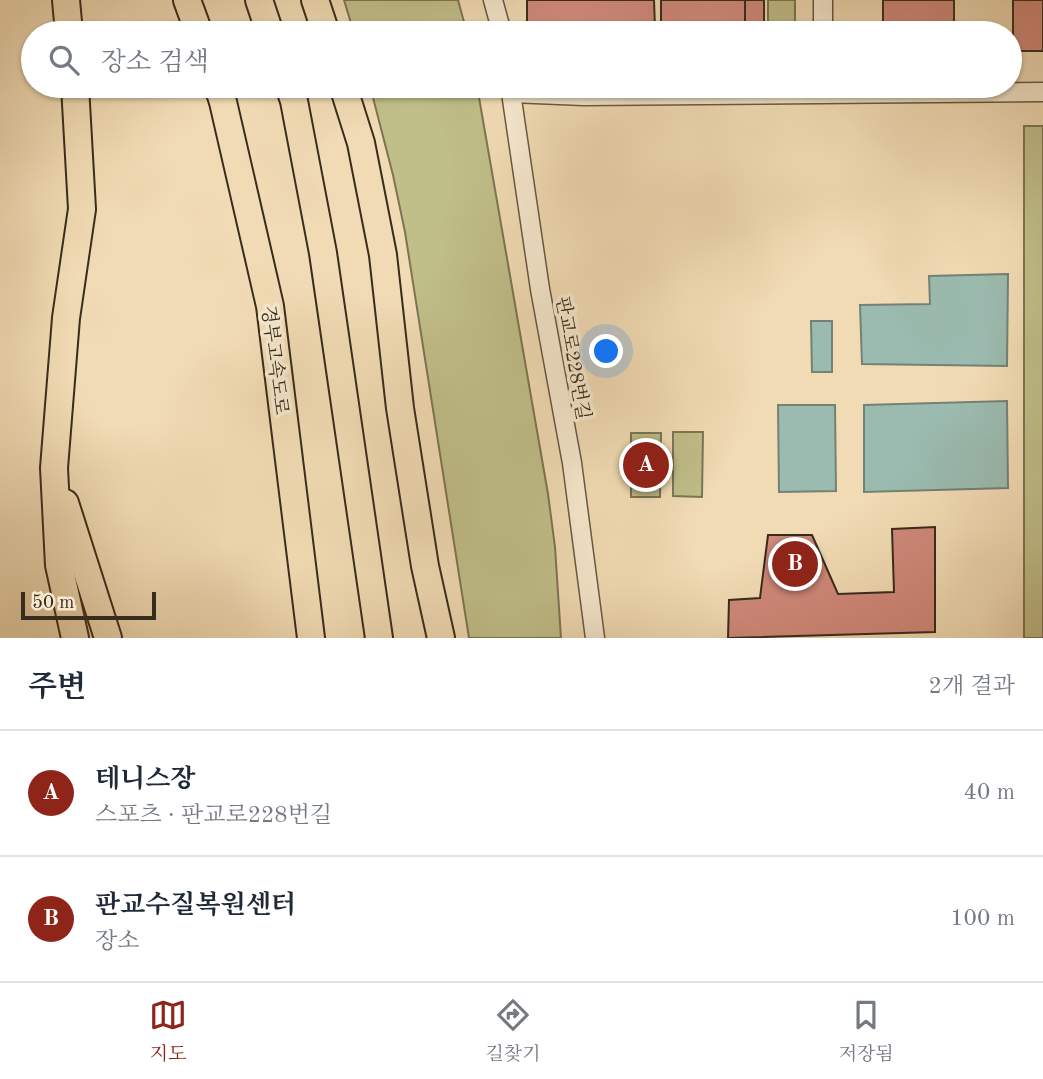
<!DOCTYPE html>
<html lang="ko">
<meta charset="utf-8">
<style>
body{margin:0;font-family:"Old Standard TT","Noto Serif KR",serif;background:#f6f6f7;color:#1f2937}
.scale{position:absolute;left:21px;bottom:18px;width:135px;box-sizing:border-box;padding-left:7px;border:4px solid #382c1c;border-top:0;font-size:19px;line-height:24px;white-space:nowrap;color:#382c1c;-webkit-text-stroke:5px #f6e8ce;paint-order:stroke}
.you{position:absolute;left:607px;top:352px;width:24px;height:24px;margin:-18px;border:5px solid #fff;border-radius:50%;background:#1a73e8;box-shadow:0 0 0 10px #1a73e833}
.badge{display:grid;place-items:center;width:46px;height:46px;border-radius:50%;background:#8f2418;color:#fff;font-size:23px;font-weight:700}
.pin{position:absolute;translate:-50% -50%;border:4px solid #fff;box-shadow:0 2px 7px #0006}
.list{margin:0;padding:0;list-style:none}
h2{display:flex;justify-content:space-between;align-items:center;height:91px;margin:0;padding:0 28px;font-size:30px}
h2 small{font-size:23px;font-weight:400;color:#747a83}
.list li{display:grid;grid-template-columns:46px 1fr auto;gap:21px;align-items:center;box-sizing:border-box;height:126px;padding:0 28px;border-top:2px solid #e0e1e3}
.list b{display:block;font-size:26px;white-space:nowrap}
.list p{margin:0;font-size:23px;white-space:nowrap;color:#747a83}
.list em{font-size:23px;font-style:normal;color:#747a83}
.icon{flex:none;width:38px;height:38px;fill:none;stroke:currentColor;stroke-width:2;stroke-linecap:round;stroke-linejoin:round}
.map{position:relative;flex:none;width:1043px;height:638px;overflow:hidden}
.search{position:absolute;background:#fff;box-shadow:0 2px 5px #0004;left:21px;right:21px;top:21px;height:77px;display:flex;align-items:center;gap:18px;box-sizing:border-box;padding:0 24px;border-radius:38px;color:#747a83;font-size:26px}
.sheet{height:343px;background:#fff}
nav{display:flex;justify-content:space-around;align-items:center;box-sizing:border-box;height:98px;border-top:2px solid #e0e1e3;background:#fff;font-size:19px;color:#747a83}
nav a{display:grid;justify-items:center;gap:4px}
nav .on{color:#8f2418}
.map>svg:first-child{display:block}
</style>
<div class="map">
<svg width="1043" height="638" viewBox="0 0 1043 638">
<rect width="100%" height="100%" fill="#f1dbb4"/>
<filter id="stains"><feTurbulence type="fractalNoise" baseFrequency=".00286" numOctaves="4"/><feColorMatrix values="0 0 0 0 .2 0 0 0 0 .09 0 0 0 0 .02 0 0 0 .5 -.17"/></filter>
<radialGradient id="worn" r=".72"><stop offset=".6" stop-color="#630" stop-opacity="0"/><stop offset="1" stop-color="#630" stop-opacity=".3"/></radialGradient>
<g fill="#c0be89" stroke="#7c7552" stroke-width="2">
<polygon points="344,0 458,0 467,33 354,33"/>
<rect x="768" y="0" width="27" height="33"/>
<polygon points="370,86 477,86 548,494 555,547 561,638 469,638 405,232 393,175"/>
<rect x="1024" y="126" width="19" height="512"/>
<polygon points="673,432 703,432 702,497 673,496"/>
<polygon points="631,433 661,433 660,497 631,497"/>
</g>
<g fill="#9bbbb0" stroke="#738275" stroke-width="2">
<polygon points="1008,274 1007,366 862,364 860,305 930,304 929,276"/>
<polygon points="811,321 832,321 832,372 812,372"/>
<polygon points="1007,401 1008,488 864,492 864,405"/>
<polygon points="778,405 835,405 836,491 779,492"/>
</g>
<g fill="#d0897b" stroke="#382c1c" stroke-width="2">
<polygon points="527,0 654,0 655,28 527,28"/>
<rect x="661" y="0" width="84" height="33"/>
<rect x="745" y="0" width="19" height="33"/>
<rect x="883" y="0" width="71" height="33"/>
<rect x="1013" y="0" width="30" height="51"/>
<rect x="551" y="28" width="104" height="5"/>
<polygon points="935,527 935,632 728,638 729,600 760,598 768,535 812,535 838,594 894,592 892,529"/>
</g>
<g fill="none" stroke-linecap="round" stroke-linejoin="round">
<defs>
<g id="tertiary">
<polyline points="493,0 502,33"/>
<polyline points="823,33 823,0"/>
<polyline points="510,86 540,289 572,463 595,638"/>
<polyline points="511,93 584,96 1043,92"/>
</g>
<g id="motorway">
<polyline points="66,0 69,33"/>
<polyline points="187,0 199,33"/>
<polyline points="259,0 270,33"/>
<polyline points="315,0 326,33"/>
<polyline points="75,86 82,209 66,318 54,468 59,565 75,638"/>
<polyline points="218,86 223,102 270,306 311,638"/>
<polyline points="289,86 294,101 323,253 379,638"/>
<polyline points="343,86 361,143 383,255 400,408 425,566 441,638"/>
<polyline points="65,503 108,638"/>
</g>
</defs>
<use href="#tertiary" stroke="#665842" stroke-width="21"/>
<use href="#motorway" stroke="#382c1c" stroke-width="30"/>
<use href="#tertiary" stroke="#f6e8ce" stroke-width="18"/>
<use href="#motorway" stroke="#f1dbb4" stroke-width="26"/>
</g>
<g text-anchor="middle" stroke-width="7" stroke-linejoin="round" paint-order="stroke">
<g font-size="19" fill="#382c1c" stroke="#f6e8ce">
<text transform="translate(574 358) rotate(80)" y="7">판교로228번길</text>
<text transform="translate(276 360) rotate(83)" y="7">경부고속도로</text>
</g>
</g>
<rect width="100%" height="100%" filter="url(#stains)"/>
<rect width="100%" height="100%" fill="url(#worn)"/>
</svg>
<div class="scale">50 m</div>
<div class="you"></div>
<div class="pin badge" style="left:646px;top:465px">A</div>
<div class="pin badge" style="left:795px;top:564px">B</div>
<div class="search"><svg class="icon" aria-label="search" viewBox="0 0 24 24"><circle cx="10" cy="10" r="6"/><path d="M15 15l6 6"/></svg>장소 검색</div>
</div>
<section class="sheet">
<h2>주변<small>2개 결과</small></h2>
<ul class="list">
<li><span class="badge">A</span><div><b>테니스장</b><p>스포츠 · 판교로228번길</p></div><em>40 m</em></li>
<li><span class="badge">B</span><div><b>판교수질복원센터</b><p>장소</p></div><em>100 m</em></li>
</ul>
</section>
<nav>
<a class="on"><svg class="icon" aria-label="map" viewBox="0 0 24 24"><path d="M3 6l6-2 6 2 6-2v14l-6 2-6-2-6 2zM9 4v14M15 6v14"/></svg>지도</a>
<a><svg class="icon" aria-label="directions" viewBox="0 0 24 24"><path d="M12 3l9 9-9 9-9-9zM9 14v-3h6M13 9l2 2-2 2"/></svg>길찾기</a>
<a><svg class="icon" aria-label="saved" viewBox="0 0 24 24"><path d="M7 4h10v16l-5-4-5 4z"/></svg>저장됨</a>
</nav>
